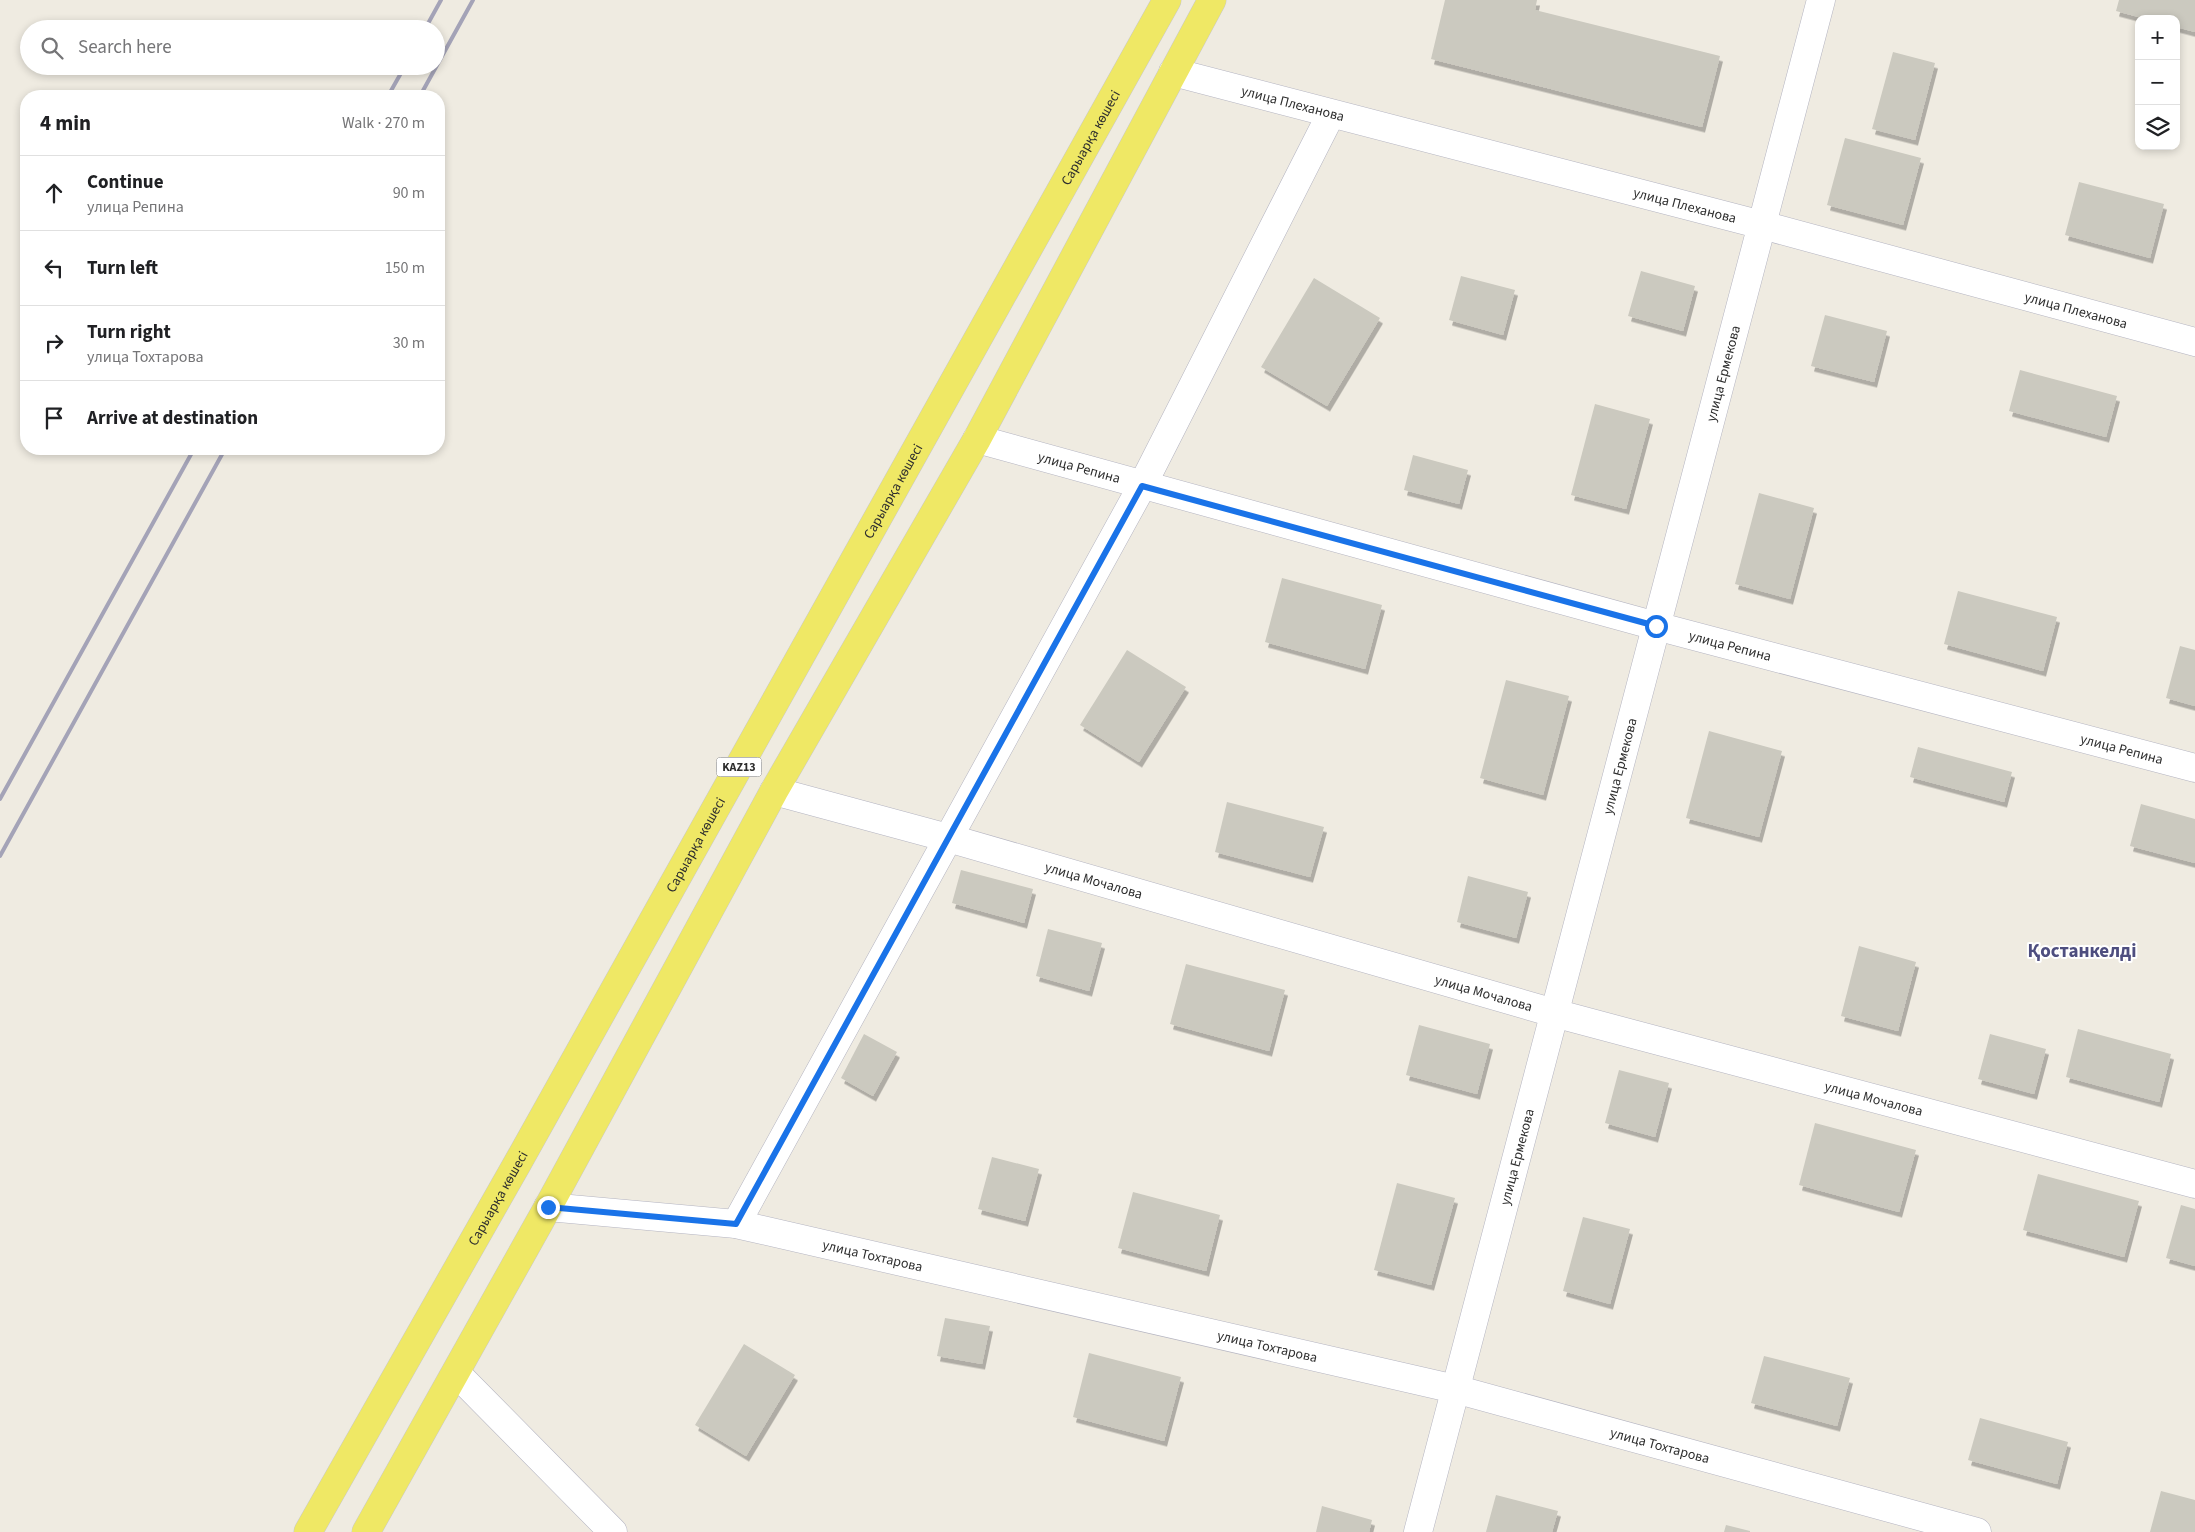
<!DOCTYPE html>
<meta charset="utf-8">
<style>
body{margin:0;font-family:"Source Sans 3",sans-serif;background:#f2f2f2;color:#202124}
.controls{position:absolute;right:15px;top:15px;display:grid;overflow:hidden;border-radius:10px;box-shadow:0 2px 8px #0003}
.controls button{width:45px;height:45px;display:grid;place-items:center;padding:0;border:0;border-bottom:1px solid #e0e0e0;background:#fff;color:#202124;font:25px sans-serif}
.stop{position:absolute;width:15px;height:15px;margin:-11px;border:4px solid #1a73e8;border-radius:50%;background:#fff}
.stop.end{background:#1a73e8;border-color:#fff;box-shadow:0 1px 5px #0008}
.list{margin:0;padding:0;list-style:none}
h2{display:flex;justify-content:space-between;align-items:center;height:65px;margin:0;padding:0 20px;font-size:21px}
h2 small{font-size:16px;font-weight:400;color:#757577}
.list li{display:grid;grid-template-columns:32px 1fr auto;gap:15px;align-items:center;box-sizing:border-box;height:75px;padding:0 20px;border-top:1px solid #e0e0e0}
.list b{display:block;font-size:19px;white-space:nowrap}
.list p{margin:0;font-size:16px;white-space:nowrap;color:#757577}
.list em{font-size:16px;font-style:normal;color:#757577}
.icon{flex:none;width:28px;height:28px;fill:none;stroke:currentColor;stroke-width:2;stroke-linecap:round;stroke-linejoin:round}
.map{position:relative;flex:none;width:2195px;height:1532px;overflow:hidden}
.search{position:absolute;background:#fff;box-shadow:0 2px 8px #0003;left:20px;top:20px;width:425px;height:55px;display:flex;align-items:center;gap:12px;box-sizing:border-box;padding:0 18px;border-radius:28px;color:#757577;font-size:19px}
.panel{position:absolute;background:#fff;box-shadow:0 2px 8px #0003;left:20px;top:90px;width:425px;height:365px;border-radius:20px}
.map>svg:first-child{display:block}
</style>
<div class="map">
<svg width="2195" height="1532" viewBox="0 0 2195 1532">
<defs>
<filter id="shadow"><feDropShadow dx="3" dy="5.5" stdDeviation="0" flood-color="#0004"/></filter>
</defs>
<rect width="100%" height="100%" fill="#efebe1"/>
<g fill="#cbc9bf" filter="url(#shadow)">
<polygon points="1445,0 1537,0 1535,10 1720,56 1702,127 1431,59"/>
<polygon points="2119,0 2195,0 2195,32 2176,27 2176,19 2146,19 2116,11"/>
<polygon points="1893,52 1935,63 1915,140 1872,129"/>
<polygon points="1845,138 1921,158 1903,225 1827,205"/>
<polygon points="2079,182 2164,204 2150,258 2065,235"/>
<polygon points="1641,271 1695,286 1683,331 1628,316"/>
<polygon points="1461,276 1515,290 1503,335 1449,320"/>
<polygon points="1314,278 1380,318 1327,406 1261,367"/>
<polygon points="1825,315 1887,331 1874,382 1811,366"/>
<polygon points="2020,370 2117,396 2106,437 2009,411"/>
<polygon points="1595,404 1650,419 1626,509 1571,495"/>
<polygon points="1413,455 1468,470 1459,504 1404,490"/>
<polygon points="1759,493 1814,508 1790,599 1735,584"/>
<polygon points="1282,578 1382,605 1365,669 1265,642"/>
<polygon points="1958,591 2057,617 2043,671 1944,644"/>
<polygon points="2180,646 2195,650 2195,706 2166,698"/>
<polygon points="1127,650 1186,687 1139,762 1080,725"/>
<polygon points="1506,680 1569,696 1543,795 1480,778"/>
<polygon points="1709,731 1782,751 1759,837 1686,818"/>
<polygon points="1918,747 2012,772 2004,802 1910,777"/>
<polygon points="1227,802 1324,827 1310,877 1215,852"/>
<polygon points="2141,804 2195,819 2195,863 2130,846"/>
<polygon points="961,870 1033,889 1024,923 952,903"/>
<polygon points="1468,876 1528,892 1516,938 1457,922"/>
<polygon points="1048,929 1102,943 1089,991 1036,976"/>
<polygon points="1859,946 1916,962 1898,1031 1841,1016"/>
<polygon points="1186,964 1285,990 1269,1051 1170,1024"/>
<polygon points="1419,1025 1490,1044 1477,1094 1406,1075"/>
<polygon points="2078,1029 2171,1054 2159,1102 2066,1077"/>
<polygon points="864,1034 897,1052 873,1096 841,1078"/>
<polygon points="1990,1034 2046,1049 2034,1094 1978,1079"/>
<polygon points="1619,1070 1669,1083 1655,1137 1605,1123"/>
<polygon points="1815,1123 1916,1150 1899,1212 1799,1185"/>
<polygon points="992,1157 1039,1169 1025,1221 978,1209"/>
<polygon points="2038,1174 2139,1201 2124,1257 2023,1230"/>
<polygon points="1397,1183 1455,1198 1431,1285 1374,1270"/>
<polygon points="1133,1192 1220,1215 1206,1271 1118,1248"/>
<polygon points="2181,1205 2195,1209 2195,1266 2166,1258"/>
<polygon points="1583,1217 1630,1229 1610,1304 1563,1291"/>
<polygon points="945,1318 990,1326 982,1364 937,1356"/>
<polygon points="744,1344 795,1375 746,1456 695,1425"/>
<polygon points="1089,1353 1181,1377 1164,1441 1073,1417"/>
<polygon points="1764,1356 1850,1378 1837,1426 1751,1403"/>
<polygon points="1980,1418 2068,1442 2057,1484 1968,1460"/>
<polygon points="2161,1491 2195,1500 2195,1532 2150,1532"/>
<polygon points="1496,1495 1558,1511 1552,1532 1486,1532"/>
<polygon points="1322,1506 1372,1520 1369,1532 1316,1532"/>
<polygon points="1726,1525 1750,1531 1750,1532 1724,1532"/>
</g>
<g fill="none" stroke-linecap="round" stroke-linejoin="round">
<defs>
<g id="street">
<path id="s1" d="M 1173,72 L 1762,225 L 2195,342"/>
<path id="s2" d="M 977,439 L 1656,626 L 2195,768"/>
<path id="s3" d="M 774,791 L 948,838 L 1554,1013 L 2195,1184"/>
<path id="s4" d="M 548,1207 L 736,1224 L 1455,1389 L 1977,1532"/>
<polyline points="736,1224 1142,486 1331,114"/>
<polyline points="456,1373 613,1532"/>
<path id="s5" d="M 1418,1532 L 1821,0"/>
</g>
<g id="primary">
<path id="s6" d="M 308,1532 L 517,1164 L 1167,0"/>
<polyline points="366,1532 548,1207 774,791 977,439 1212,0"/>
</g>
</defs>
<use href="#street" stroke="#b4b4c1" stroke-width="29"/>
<use href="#primary" stroke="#c9c9c9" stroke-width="29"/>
<use href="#street" stroke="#fff" stroke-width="28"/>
<use href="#primary" stroke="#efe865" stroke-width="28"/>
<g stroke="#a4a3b7" stroke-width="4">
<polyline points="425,29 441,0"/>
<polyline points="388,96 405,66"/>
<polyline points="420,96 473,0"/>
<polyline points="0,799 194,449"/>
<polyline points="0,856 225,449"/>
</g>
</g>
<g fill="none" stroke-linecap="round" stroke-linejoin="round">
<polyline stroke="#1a73e8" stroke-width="6" points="548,1207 736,1224 1142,486 1656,626"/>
</g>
<g text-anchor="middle" stroke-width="4" stroke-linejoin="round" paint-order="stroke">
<rect fill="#fff" stroke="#6d6d6d" stroke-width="1" x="716.5" y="757.5" width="45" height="19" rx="4"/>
<g font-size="12" font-weight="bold" fill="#2e2e2e">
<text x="739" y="771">KAZ13</text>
</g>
<g font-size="14" fill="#2e2e2e" stroke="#fff">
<text dy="5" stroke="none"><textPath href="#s1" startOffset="124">улица Плеханова</textPath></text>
<text dy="5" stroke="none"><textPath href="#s6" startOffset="1599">Сарыарқа көшесі</textPath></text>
<text dy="5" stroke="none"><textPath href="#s1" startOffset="529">улица Плеханова</textPath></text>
<text dy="5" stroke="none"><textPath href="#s1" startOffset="934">улица Плеханова</textPath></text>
<text dy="5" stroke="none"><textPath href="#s5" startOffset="1198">улица Ермекова</textPath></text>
<text dy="5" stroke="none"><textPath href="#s2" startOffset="106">улица Репина</textPath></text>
<text dy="5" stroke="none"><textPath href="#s6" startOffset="1194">Сарыарқа көшесі</textPath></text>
<text dy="5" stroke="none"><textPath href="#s2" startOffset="781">улица Репина</textPath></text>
<text dy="5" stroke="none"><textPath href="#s2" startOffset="1186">улица Репина</textPath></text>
<text dy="5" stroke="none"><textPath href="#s5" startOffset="792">улица Ермекова</textPath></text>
<text dy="5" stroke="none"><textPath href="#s6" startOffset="789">Сарыарқа көшесі</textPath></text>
<text dy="5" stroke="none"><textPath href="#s3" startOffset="332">улица Мочалова</textPath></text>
<text dy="5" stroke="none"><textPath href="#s3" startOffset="738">улица Мочалова</textPath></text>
<text dy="5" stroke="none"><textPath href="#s3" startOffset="1142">улица Мочалова</textPath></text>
<text dy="5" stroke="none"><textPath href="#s5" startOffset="388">улица Ермекова</textPath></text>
<text dy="5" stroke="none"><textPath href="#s6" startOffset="384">Сарыарқа көшесі</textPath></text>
<text dy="5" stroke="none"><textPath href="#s4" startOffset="329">улица Тохтарова</textPath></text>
<text dy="5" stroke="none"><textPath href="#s4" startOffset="734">улица Тохтарова</textPath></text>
<text dy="5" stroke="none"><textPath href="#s4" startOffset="1139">улица Тохтарова</textPath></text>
</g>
<g font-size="19" font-weight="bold" fill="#4e4e7f" stroke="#fff">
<text x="2082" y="957">Қостанкелді</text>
</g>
</g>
</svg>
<div class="controls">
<button>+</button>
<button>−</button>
<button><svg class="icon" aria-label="layers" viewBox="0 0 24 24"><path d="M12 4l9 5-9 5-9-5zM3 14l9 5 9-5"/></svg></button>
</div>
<div class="stop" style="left:1656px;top:626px"></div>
<div class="stop end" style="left:548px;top:1207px"></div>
<div class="search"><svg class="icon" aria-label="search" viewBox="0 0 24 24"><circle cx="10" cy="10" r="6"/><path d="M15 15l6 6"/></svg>Search here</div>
<section class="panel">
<h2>4 min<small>Walk · 270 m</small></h2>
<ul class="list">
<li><svg class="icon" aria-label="ahead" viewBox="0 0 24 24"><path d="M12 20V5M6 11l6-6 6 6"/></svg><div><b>Continue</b><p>улица Репина</p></div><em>90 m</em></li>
<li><svg class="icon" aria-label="left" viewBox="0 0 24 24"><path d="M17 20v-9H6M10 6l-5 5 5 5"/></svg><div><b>Turn left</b></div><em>150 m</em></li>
<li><svg class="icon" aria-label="right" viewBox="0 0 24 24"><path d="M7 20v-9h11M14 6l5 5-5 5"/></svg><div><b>Turn right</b><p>улица Тохтарова</p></div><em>30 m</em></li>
<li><svg class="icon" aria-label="arrive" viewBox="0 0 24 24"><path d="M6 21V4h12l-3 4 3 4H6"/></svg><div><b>Arrive at destination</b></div></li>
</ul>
</section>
</div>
